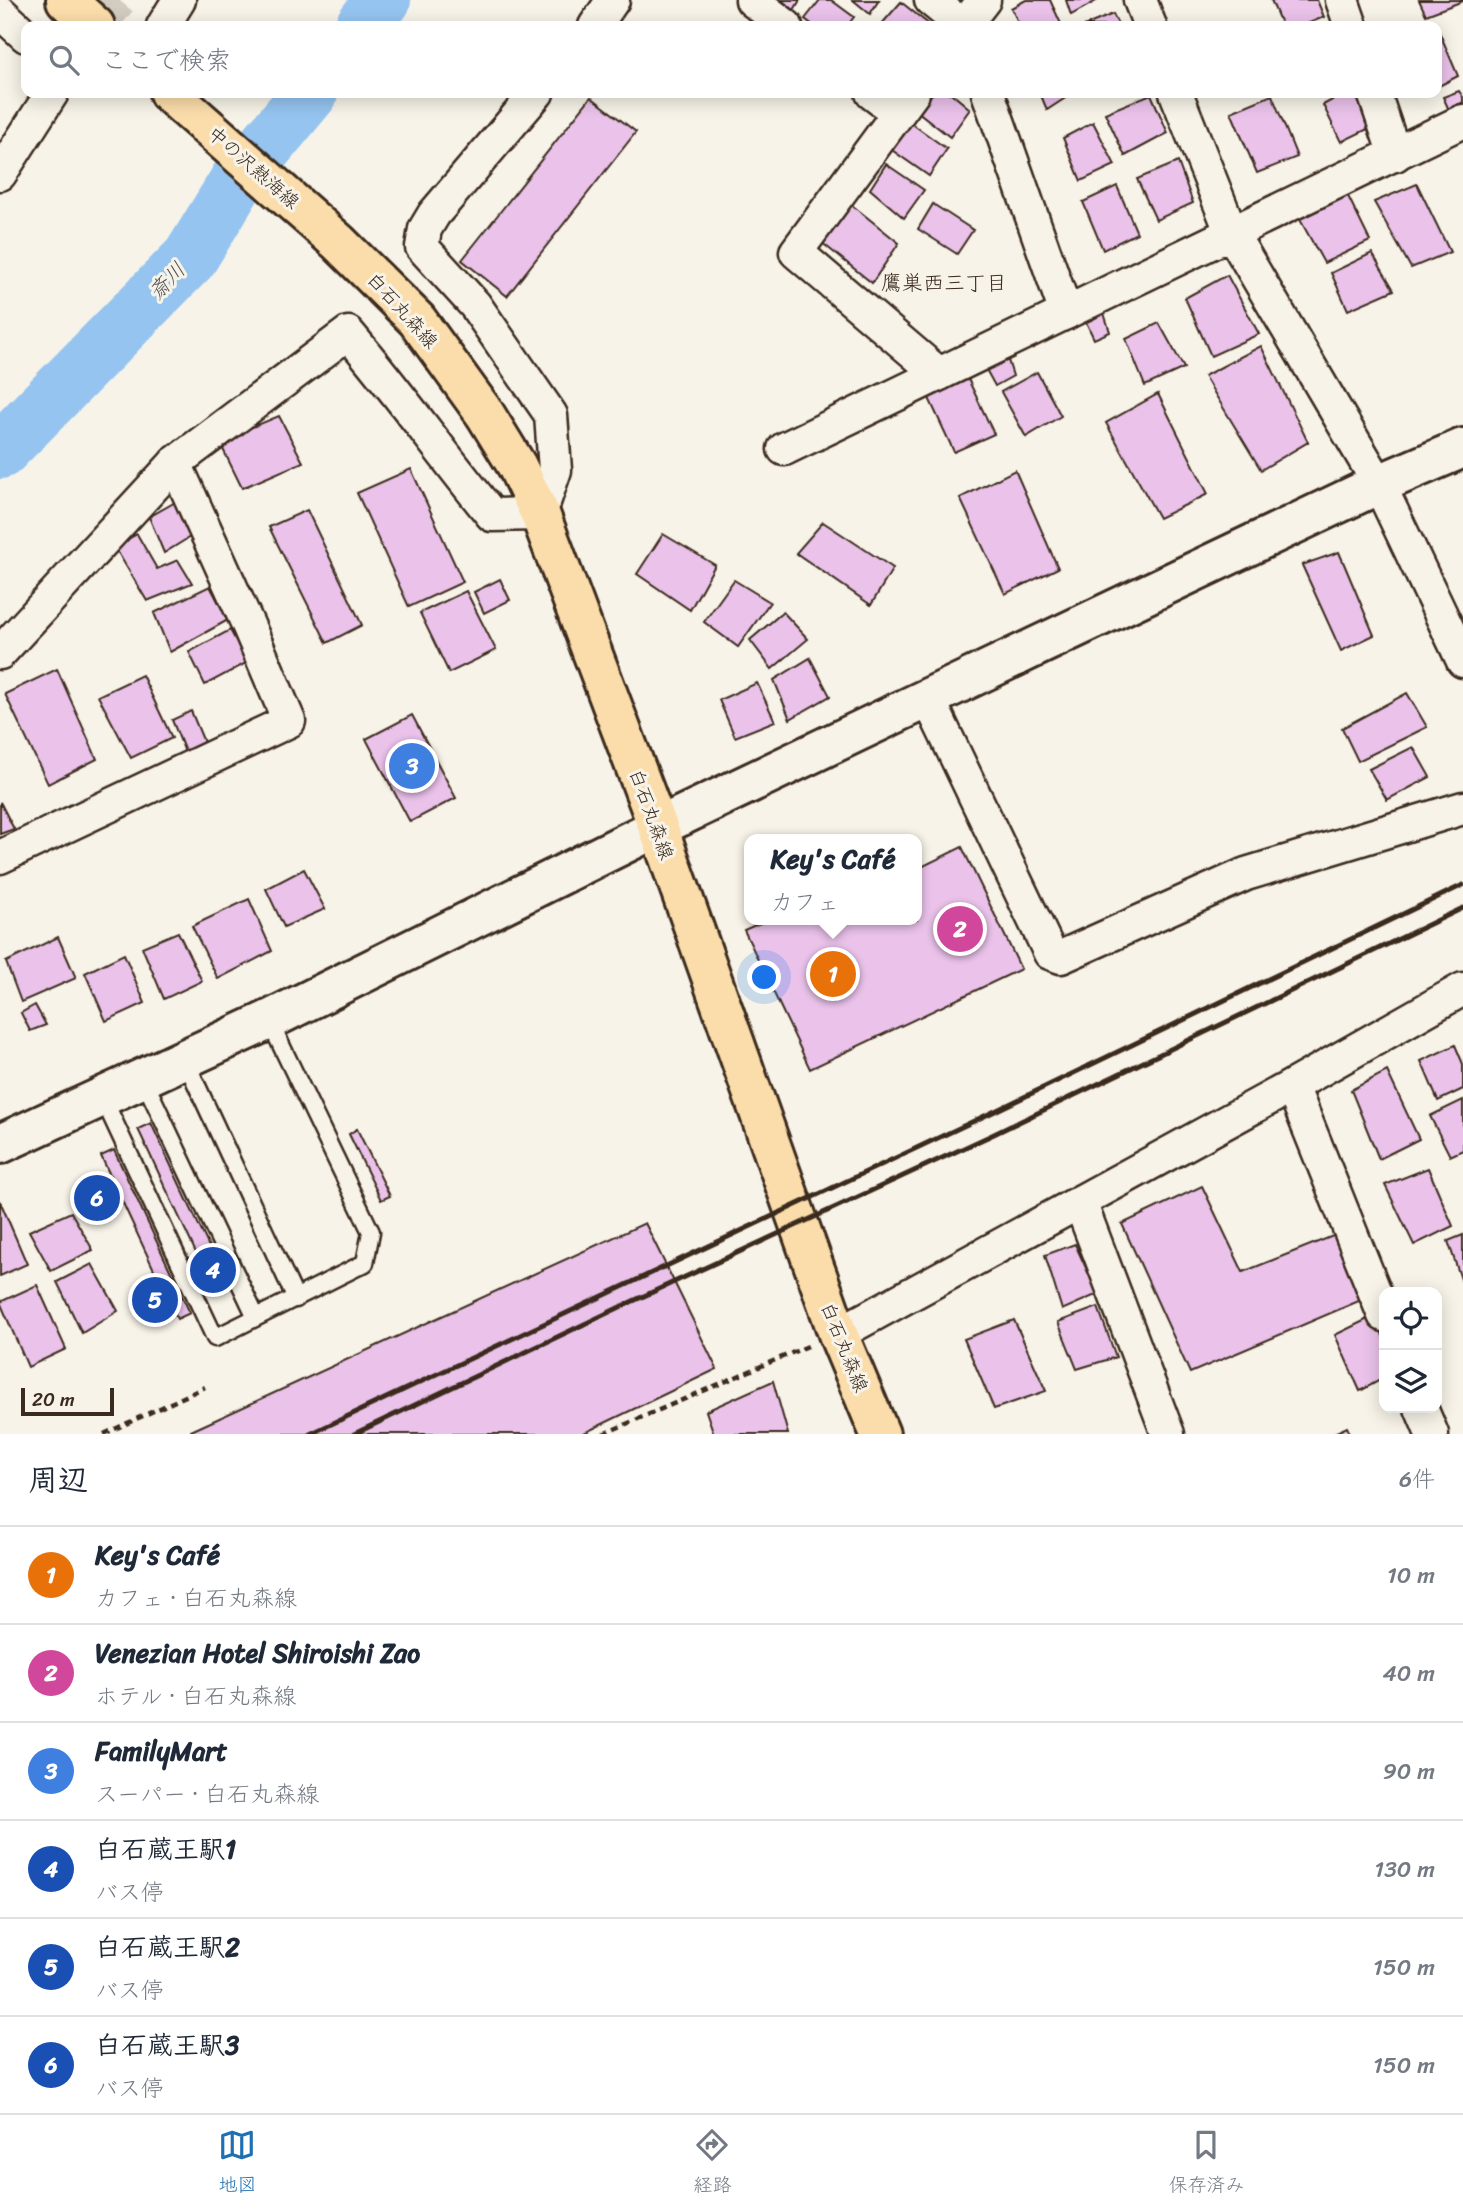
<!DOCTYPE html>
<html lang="ja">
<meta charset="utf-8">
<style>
body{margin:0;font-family:Sriracha,"Klee One",sans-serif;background:#f2f2f3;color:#1f2937}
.controls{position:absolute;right:21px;bottom:21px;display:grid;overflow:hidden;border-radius:14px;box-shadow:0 4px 18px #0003}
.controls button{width:63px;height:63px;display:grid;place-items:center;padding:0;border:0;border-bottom:2px solid #e0e1e3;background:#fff;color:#1f2937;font:35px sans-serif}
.scale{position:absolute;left:21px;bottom:18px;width:93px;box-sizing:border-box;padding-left:7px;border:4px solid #3b2a1e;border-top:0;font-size:19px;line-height:24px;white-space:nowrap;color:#3b2a1e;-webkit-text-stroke:5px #f7f3e8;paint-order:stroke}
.you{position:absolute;left:765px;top:978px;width:24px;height:24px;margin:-18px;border:5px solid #fff;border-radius:50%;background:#1a73e8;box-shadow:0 0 0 10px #1a73e833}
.badge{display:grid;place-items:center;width:46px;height:46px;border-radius:50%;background:#1f6fb2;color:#fff;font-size:23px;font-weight:700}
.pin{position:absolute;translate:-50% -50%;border:4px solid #fff;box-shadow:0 2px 7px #0006}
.popup{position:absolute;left:744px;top:834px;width:178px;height:91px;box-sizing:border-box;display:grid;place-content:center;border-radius:14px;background:#fff;filter:drop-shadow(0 2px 5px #0005);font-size:23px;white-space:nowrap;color:#747a83}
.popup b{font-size:26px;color:#1f2937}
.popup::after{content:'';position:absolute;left:50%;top:100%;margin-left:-14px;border:14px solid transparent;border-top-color:#fff}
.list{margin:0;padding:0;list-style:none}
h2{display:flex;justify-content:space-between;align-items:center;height:91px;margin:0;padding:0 28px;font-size:30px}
h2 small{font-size:23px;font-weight:400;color:#747a83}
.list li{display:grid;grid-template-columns:46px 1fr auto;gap:21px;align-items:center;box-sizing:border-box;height:98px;padding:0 28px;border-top:2px solid #e0e1e3}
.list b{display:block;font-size:26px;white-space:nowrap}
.list p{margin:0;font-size:23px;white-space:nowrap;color:#747a83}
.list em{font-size:23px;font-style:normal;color:#747a83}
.icon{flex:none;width:38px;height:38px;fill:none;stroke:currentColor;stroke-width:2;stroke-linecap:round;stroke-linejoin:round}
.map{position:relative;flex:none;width:1463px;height:1434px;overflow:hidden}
.search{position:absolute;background:#fff;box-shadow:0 4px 18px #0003;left:21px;right:21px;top:21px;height:77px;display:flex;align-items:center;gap:18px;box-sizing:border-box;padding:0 24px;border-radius:14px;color:#747a83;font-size:26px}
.sheet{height:679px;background:#fff}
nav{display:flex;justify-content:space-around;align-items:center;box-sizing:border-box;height:98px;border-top:2px solid #e0e1e3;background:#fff;font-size:19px;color:#747a83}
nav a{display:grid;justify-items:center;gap:4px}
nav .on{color:#1f6fb2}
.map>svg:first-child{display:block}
</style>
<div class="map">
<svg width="1463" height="1434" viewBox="0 0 1463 1434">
<rect width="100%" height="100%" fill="#f7f3e8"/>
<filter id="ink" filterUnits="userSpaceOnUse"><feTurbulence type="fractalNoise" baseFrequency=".0143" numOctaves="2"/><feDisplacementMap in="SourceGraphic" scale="14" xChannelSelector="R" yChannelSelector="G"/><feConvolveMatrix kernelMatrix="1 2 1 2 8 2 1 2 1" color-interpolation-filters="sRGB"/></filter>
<g filter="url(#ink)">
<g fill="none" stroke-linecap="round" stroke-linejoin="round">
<g stroke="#95c4f0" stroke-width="56">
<polyline points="363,26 383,0"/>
<polyline points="0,451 190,258 237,181 310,93"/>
</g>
</g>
<g fill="#eac2ea" stroke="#3b2a1e" stroke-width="2">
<polygon points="781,0 800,0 794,10"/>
<polygon points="820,0 831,0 854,17 847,26 814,26 805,19"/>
<polygon points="853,0 879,0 870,14"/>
<polygon points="1026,0 1050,0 1062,26 1020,26 1011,8"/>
<polygon points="1066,0 1098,0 1071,15"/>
<polygon points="1271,0 1317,0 1324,17 1302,26 1282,26"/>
<polygon points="1419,0 1463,0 1463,1 1426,15"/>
<polygon points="901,2 931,26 880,26"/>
<polygon points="1113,14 1119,26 1084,26"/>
<polygon points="1438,29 1458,76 1437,87 1437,30"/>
<polygon points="1459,91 1463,97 1463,102 1449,110 1443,97"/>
<polygon points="933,93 951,93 970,109 950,137 917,111"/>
<polygon points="1040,93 1073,93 1047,110"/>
<polygon points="1345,93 1358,93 1376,125 1341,142 1323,105"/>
<polygon points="1151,94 1168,133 1125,156 1105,113"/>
<polygon points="1272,95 1297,157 1257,173 1231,112"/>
<polygon points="591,97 636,132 507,296 462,260"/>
<polygon points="1093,122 1115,165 1081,181 1063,138"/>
<polygon points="911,123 947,149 929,176 889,148"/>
<polygon points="1178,162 1193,203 1156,220 1137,179"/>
<polygon points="886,164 924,190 904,218 870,189"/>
<polygon points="1417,184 1450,252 1411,268 1374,202"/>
<polygon points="1117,186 1137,233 1103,250 1083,202"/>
<polygon points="1346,192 1370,241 1324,263 1298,216"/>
<polygon points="848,202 899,243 872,283 816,238"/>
<polygon points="933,204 973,230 957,254 918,229"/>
<polygon points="1372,253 1394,290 1348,310 1331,273"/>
<polygon points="1227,275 1259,334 1211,356 1185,298"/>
<polygon points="1103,310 1110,332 1094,339 1084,318"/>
<polygon points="1159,323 1184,368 1145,386 1126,339"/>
<polygon points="1261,346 1308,442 1261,470 1204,376"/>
<polygon points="1006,354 1013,376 995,386 983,364"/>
<polygon points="1037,372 1061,416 1026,437 1001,392"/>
<polygon points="967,377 994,434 954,452 928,396"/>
<polygon points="1158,394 1208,494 1159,518 1106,423"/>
<polygon points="279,416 303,462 242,488 219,441"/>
<polygon points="411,469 463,582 409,607 357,493"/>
<polygon points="1015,470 1058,568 1005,594 960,498"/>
<polygon points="179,500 198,532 164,553 149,517"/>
<polygon points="307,510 362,625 327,643 269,527"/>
<polygon points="823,522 893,568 871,605 796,553"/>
<polygon points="137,534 157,569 178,560 192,583 147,601 114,546"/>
<polygon points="663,534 715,565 690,610 637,574"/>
<polygon points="1339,552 1374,635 1341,651 1302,565"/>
<polygon points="500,579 510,600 484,613 474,592"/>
<polygon points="734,580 770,602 738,647 704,622"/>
<polygon points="210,586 228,620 170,652 154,613"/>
<polygon points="466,591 496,650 449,673 420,613"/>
<polygon points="783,612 808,639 772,669 750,640"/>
<polygon points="230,630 248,662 205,685 189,652"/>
<polygon points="810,658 830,696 790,719 774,680"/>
<polygon points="57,669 97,759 48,784 5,694"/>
<polygon points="142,675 172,738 131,758 98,696"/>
<polygon points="757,683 775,721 735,737 719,700"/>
<polygon points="1407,693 1427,727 1358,761 1342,728"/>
<polygon points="191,711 204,742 185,752 172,720"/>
<polygon points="412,715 456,798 410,822 366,739"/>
<polygon points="1413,747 1430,777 1387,800 1369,769"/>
<polygon points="0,802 14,829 0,834"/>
<polygon points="962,847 1021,969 810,1069 744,930 767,920 917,920 917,869"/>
<polygon points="304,869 325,909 284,927 266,889"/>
<polygon points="249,899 272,951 218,979 192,926"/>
<polygon points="178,932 202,981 164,999 142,947"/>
<polygon points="58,937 76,978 21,1002 6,962"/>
<polygon points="124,954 145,1003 106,1021 85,973"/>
<polygon points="35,1005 46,1025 30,1031 21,1013"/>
<polygon points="1455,1045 1463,1064 1463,1089 1438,1101 1421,1061"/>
<polygon points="1387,1071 1419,1139 1379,1159 1351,1090"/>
<polygon points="1463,1100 1463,1150 1450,1156 1430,1116"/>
<polygon points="151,1123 225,1281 212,1287 138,1129"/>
<polygon points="357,1129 390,1196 381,1200 349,1134"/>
<polygon points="114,1150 190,1313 177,1319 101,1156"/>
<polygon points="1428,1168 1453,1226 1414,1245 1385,1185"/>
<polygon points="1202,1186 1243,1272 1343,1232 1366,1298 1190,1373 1122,1224"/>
<polygon points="0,1201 27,1264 0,1276"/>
<polygon points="71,1212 93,1250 51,1271 29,1231"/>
<polygon points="645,1223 717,1369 582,1434 193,1434 191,1431"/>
<polygon points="1463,1235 1463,1282 1462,1282 1448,1241"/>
<polygon points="1075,1244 1098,1294 1062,1310 1045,1255"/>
<polygon points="92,1264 118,1311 82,1333 57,1282"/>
<polygon points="37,1285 66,1349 28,1367 0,1302"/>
<polygon points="1098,1307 1116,1357 1077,1369 1058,1322"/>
<polygon points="1376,1315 1384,1339 1384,1378 1360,1391 1335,1335"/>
<polygon points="1014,1320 1046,1391 994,1409 964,1339"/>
<polygon points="773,1381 788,1434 714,1434 706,1411"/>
<polygon points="1347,1427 1350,1434 1332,1434"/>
</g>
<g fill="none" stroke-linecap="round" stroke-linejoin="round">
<polyline stroke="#d1cbc0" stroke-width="32" stroke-dasharray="32 16" stroke-linecap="butt" points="100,26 121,0"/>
<defs>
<g id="service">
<polyline points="185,1060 296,1299"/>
<polyline points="143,1078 256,1317"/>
<polyline points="103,1098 215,1338 365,1263 371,1232 269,1020"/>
</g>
<g id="minor">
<polyline points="752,0 786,26"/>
<polyline points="931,0 963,26"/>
<polyline points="1140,0 1150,26"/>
<polyline points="1342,0 1351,26"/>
<polyline points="0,12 26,36"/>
<polyline points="163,26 179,0"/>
<polyline points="595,26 613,0"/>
<polyline points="964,26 984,0"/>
<polyline points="872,93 897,112"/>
<polyline points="913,93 796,252 939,374"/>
<polyline points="988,93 1066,313"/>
<polyline points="1176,93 1232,234 1379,484 1463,661"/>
<polyline points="1374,93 1395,155"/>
<polyline points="0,174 52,93"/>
<polyline points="784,449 1463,121"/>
<path d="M 0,653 L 175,463 L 348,333 C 398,392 443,455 492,515 L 540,514 L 555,470 L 551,415 L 475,305 L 422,247 L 425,229 L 434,214 L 537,93"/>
<polyline points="928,698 1050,953 1061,957 1246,874 1463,808"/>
<polyline points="0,857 289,721 249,627 175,463"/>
<polyline points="1292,1086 1384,1315"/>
<polyline points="1080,1202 1168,1434"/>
<polyline points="838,1334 1292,1086 1463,989"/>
<polyline points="1421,1408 1432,1434"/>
</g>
<polyline id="tertiary" points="0,1144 269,1020 658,827 928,698 1379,484 1463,448"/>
<g id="primary">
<polyline points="66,0 95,26"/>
<polyline points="169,93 338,242 417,320 485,414 517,466 540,514 658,827 838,1334 880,1434"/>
</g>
</defs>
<use href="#service" stroke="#3b2a1e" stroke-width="21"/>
<use href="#minor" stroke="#3b2a1e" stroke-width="37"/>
<use href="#tertiary" stroke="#3b2a1e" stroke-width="44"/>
<use href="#primary" stroke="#3b2a1e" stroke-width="44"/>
<g stroke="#3b2a1e" stroke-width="4.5" stroke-dasharray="7 5" stroke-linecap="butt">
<polyline points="104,1434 205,1387"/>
<polyline points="603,1434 808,1346"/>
</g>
<use href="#service" stroke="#f7f3e8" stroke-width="16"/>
<use href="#minor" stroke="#f7f3e8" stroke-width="32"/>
<use href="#tertiary" stroke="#f7f3e8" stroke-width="38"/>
<use href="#primary" stroke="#fbddab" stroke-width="38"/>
<g stroke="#3b2a1e" stroke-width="5">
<polyline points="310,1434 993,1112 1463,885"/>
<polyline points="354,1434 618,1308 994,1134 1463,908"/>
</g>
</g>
</g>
<g text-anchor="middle" stroke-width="6" stroke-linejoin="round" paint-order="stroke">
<g font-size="19" fill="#3b2a1e" stroke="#f7f3e8">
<text transform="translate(254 167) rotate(41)" y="7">中の沢熱海線</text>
<text transform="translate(403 310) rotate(48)" y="7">白石丸森線</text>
<text transform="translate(652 814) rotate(70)" y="7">白石丸森線</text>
<text transform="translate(845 1347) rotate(68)" y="7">白石丸森線</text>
</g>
<g font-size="21" font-style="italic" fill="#525052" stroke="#f7f3e8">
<text transform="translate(167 281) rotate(-46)" y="7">斎川</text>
</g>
<g font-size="21" fill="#3b2a1e" stroke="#f7f3e8">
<text x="944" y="290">鷹巣西三丁目</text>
</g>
</g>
</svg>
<div class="controls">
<button><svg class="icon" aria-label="locate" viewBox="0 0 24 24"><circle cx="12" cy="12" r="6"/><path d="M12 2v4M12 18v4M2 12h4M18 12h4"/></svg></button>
<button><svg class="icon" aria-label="layers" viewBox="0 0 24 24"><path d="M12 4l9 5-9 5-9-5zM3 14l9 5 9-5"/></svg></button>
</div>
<div class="scale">20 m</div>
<div class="you"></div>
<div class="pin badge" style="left:833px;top:974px;background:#e8710a">1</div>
<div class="popup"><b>Key's Café</b>カフェ</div>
<div class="pin badge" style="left:960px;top:929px;background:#d1479c">2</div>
<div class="pin badge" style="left:412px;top:766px;background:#3f7fe0">3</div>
<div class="pin badge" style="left:213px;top:1270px;background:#1a4fb4">4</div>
<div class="pin badge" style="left:155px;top:1300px;background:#1a4fb4">5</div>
<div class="pin badge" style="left:97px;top:1198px;background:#1a4fb4">6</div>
<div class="search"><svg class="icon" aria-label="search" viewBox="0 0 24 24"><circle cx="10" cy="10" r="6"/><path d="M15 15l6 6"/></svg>ここで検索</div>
</div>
<section class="sheet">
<h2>周辺<small>6件</small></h2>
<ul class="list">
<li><span class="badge" style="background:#e8710a">1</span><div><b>Key's Café</b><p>カフェ · 白石丸森線</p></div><em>10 m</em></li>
<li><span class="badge" style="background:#d1479c">2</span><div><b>Venezian Hotel Shiroishi Zao</b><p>ホテル · 白石丸森線</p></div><em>40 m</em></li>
<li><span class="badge" style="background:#3f7fe0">3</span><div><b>FamilyMart</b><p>スーパー · 白石丸森線</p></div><em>90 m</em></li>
<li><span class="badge" style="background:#1a4fb4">4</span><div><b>白石蔵王駅1</b><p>バス停</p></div><em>130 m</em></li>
<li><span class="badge" style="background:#1a4fb4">5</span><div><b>白石蔵王駅2</b><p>バス停</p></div><em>150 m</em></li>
<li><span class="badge" style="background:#1a4fb4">6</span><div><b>白石蔵王駅3</b><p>バス停</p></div><em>150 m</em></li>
</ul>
</section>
<nav>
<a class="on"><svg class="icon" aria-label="map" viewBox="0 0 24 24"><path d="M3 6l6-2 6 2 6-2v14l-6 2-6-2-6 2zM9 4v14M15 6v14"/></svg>地図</a>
<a><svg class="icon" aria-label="directions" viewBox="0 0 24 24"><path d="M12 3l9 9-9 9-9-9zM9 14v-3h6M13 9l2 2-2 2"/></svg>経路</a>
<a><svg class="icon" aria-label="saved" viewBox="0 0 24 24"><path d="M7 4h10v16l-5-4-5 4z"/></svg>保存済み</a>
</nav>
